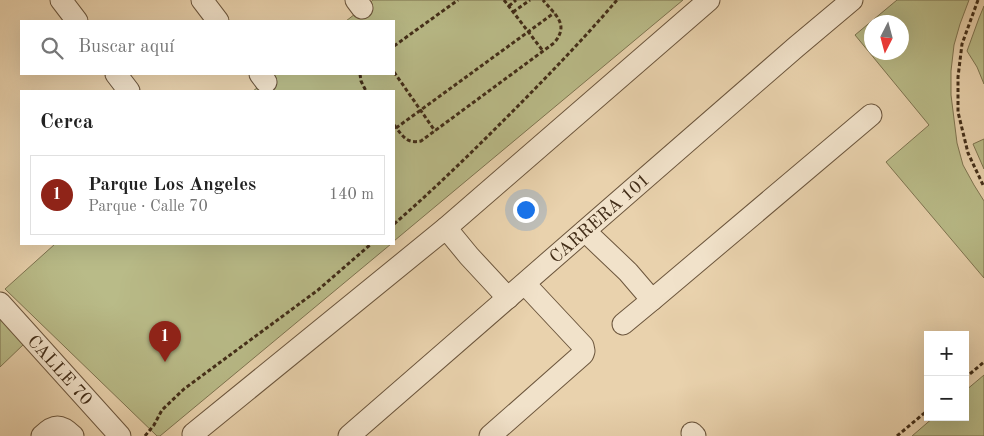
<!DOCTYPE html>
<html lang="es">
<meta charset="utf-8">
<style>
body{margin:0;font-family:"Old Standard TT",serif;background:#f2f2f2;color:#222}
.controls{position:absolute;right:15px;bottom:15px;display:grid;overflow:hidden;border-radius:0px;box-shadow:0 5px 20px #0002}
.controls button{width:45px;height:45px;display:grid;place-items:center;padding:0;border:0;border-bottom:1px solid #e0e0e0;background:#fff;color:#222;font:25px sans-serif}
.compass{position:absolute;left:864px;top:15px;width:45px;height:45px;border-radius:50%;background:#fff;box-shadow:0 5px 20px #0002;rotate:186deg}
.you{position:absolute;left:525px;top:209px;width:18px;height:18px;margin:-12px;border:4px solid #fff;border-radius:50%;background:#1a73e8;box-shadow:0 0 0 8px #1a73e833}
.badge{display:grid;place-items:center;width:32px;height:32px;border-radius:50%;background:#8f2418;color:#fff;font-size:16px;font-weight:700}
.pin{position:absolute;translate:-50% -41px;filter:drop-shadow(0 1px 2px #0008)}
.pin::after{content:'';position:absolute;top:26px;width:18px;height:15px;background:inherit;clip-path:polygon(0 0,100% 0,50% 100%)}
.list{margin:0;padding:0;list-style:none}
h2{display:flex;justify-content:space-between;align-items:center;height:65px;margin:0;padding:0 20px;font-size:21px}
h2 small{font-size:16px;font-weight:400;color:#767676}
.list li{display:grid;grid-template-columns:32px 1fr auto;gap:15px;align-items:center;box-sizing:border-box;height:80px;margin:0 10px 10px;padding:0 10px;border:1px solid #e0e0e0;border-radius:0px}
.list b{display:block;font-size:19px;white-space:nowrap}
.list p{margin:0;font-size:16px;white-space:nowrap;color:#767676}
.list em{font-size:16px;font-style:normal;color:#767676}
.icon{flex:none;width:28px;height:28px;fill:none;stroke:currentColor;stroke-width:2;stroke-linecap:round;stroke-linejoin:round}
.map{position:relative;flex:none;width:984px;height:436px;overflow:hidden}
.search{position:absolute;background:#fff;box-shadow:0 5px 20px #0002;left:20px;top:20px;width:375px;height:55px;display:flex;align-items:center;gap:12px;box-sizing:border-box;padding:0 18px;border-radius:0px;color:#767676;font-size:19px}
.panel{position:absolute;background:#fff;box-shadow:0 5px 20px #0002;left:20px;top:90px;width:375px;height:155px;border-radius:0px}
.map>svg:first-child{display:block}
</style>
<div class="map">
<svg width="984" height="436" viewBox="0 0 984 436">
<rect width="100%" height="100%" fill="#e9d2ad"/>
<filter id="stains"><feTurbulence type="fractalNoise" baseFrequency=".004" numOctaves="4"/><feColorMatrix values="0 0 0 0 .2 0 0 0 0 .09 0 0 0 0 .02 0 0 0 .5 -.17"/></filter>
<radialGradient id="worn" r=".72"><stop offset=".6" stop-color="#630" stop-opacity="0"/><stop offset="1" stop-color="#630" stop-opacity=".3"/></radialGradient>
<g fill="#b9bb88" stroke="#7e7450" fill-rule="evenodd">
<polygon points="373,0 683,0 394,241 394,91 253,91 276,74 394,74 394,21 346,21"/>
<path d="M 897,0 L 969,0 L 960,24 L 954,45 L 951,71 L 951,95 L 957,143 L 963,165 L 974,185 L 984,201 L 984,278 L 886,162 L 929,125 L 855,35 ZM 872,22 L 902,22 L 902,52 L 872,52 Z"/>
<polygon points="984,6 984,84 977,67 967,51 979,18"/>
<polygon points="984,139 984,169 973,144"/>
<polygon points="55,244 391,244 160,436 157,436 5,289"/>
<polygon points="0,318 24,344 0,367"/>
<polygon points="984,375 984,436 912,436 934,417 965,417 965,391"/>
</g>
<g fill="none" stroke-linecap="round" stroke-linejoin="round">
<defs>
<g id="minor">
<polyline points="61,0 77,21"/>
<polyline points="202,0 218,21"/>
<polyline points="356,0 362,8"/>
<polyline points="116,74 129,91"/>
<polyline points="260,74 266,82"/>
<polyline points="446,228 709,0"/>
<polyline points="585,231 628,272 652,300 871,115"/>
<path id="s1" d="M 0,303 L 120,436"/>
<polyline points="623,324 652,300"/>
<polyline points="692,433 695,436"/>
<polyline points="193,434 446,228 469,256 508,298"/>
<path d="M 42,436 C 54,424 61,424 73,436"/>
<path id="s2" d="M 349,436 L 796,47 L 852,0"/>
<polyline points="490,436 583,354 584,351 583,346 525,284"/>
</g>
</defs>
<use href="#minor" stroke="#6c563d" stroke-width="23"/>
<g stroke="#422d18" stroke-width="3" stroke-dasharray="4 2.5" stroke-linecap="butt">
<polyline points="504,0 543,51"/>
<polyline points="978,0 962,44 958,77 958,112 968,153 984,187"/>
<polyline points="509,6 516,0"/>
<polyline points="513,12 530,0"/>
<polyline points="394,46 458,0"/>
<polyline points="394,72 435,131"/>
<polyline points="360,74 361,81 366,91"/>
<path d="M 394,125 C 403,136 406,144 421,141 L 554,43 C 570,24 555,15 543,0"/>
<polyline points="396,128 554,13"/>
<path d="M 394,224 C 431,192 467,157 502,122 C 542,82 581,42 617,0"/>
<polyline points="965,378 984,362"/>
<polyline points="145,436 154,425 162,410 184,389 318,290 371,244"/>
<polyline points="897,436 928,410"/>
</g>
<use href="#minor" stroke="#f1e2ca" stroke-width="21"/>
</g>
<g text-anchor="middle" stroke-width="4.5" stroke-linejoin="round" paint-order="stroke">
<g font-size="18" fill="#422d18" stroke="#f1e2ca">
<text dy="6" stroke="none"><textPath href="#s2" startOffset="332">CARRERA 101</textPath></text>
<text dy="6" stroke="none"><textPath href="#s1" startOffset="90">CALLE 70</textPath></text>
</g>
</g>
<rect width="100%" height="100%" filter="url(#stains)"/>
<rect width="100%" height="100%" fill="url(#worn)"/>
</svg>
<div class="controls">
<button>+</button>
<button>−</button>
</div>
<svg class="compass" viewBox="-18 -18 36 36"><path d="M0-13l5 13h-10z" fill="#e53935"/><path d="M0 13l5-13h-10z" fill="#767676"/></svg>
<div class="you"></div>
<div class="pin badge" style="left:165px;top:362px">1</div>
<div class="search"><svg class="icon" aria-label="search" viewBox="0 0 24 24"><circle cx="10" cy="10" r="6"/><path d="M15 15l6 6"/></svg>Buscar aquí</div>
<section class="panel">
<h2>Cerca<small></small></h2>
<ul class="list">
<li><span class="badge">1</span><div><b>Parque Los Angeles</b><p>Parque · Calle 70</p></div><em>140 m</em></li>
</ul>
</section>
</div>
